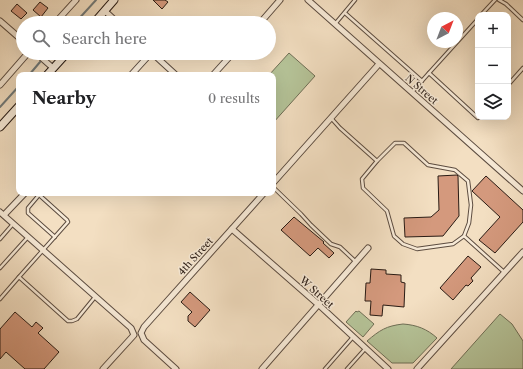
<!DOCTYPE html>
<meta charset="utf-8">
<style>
body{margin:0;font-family:"Libre Caslon Text",serif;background:#f6f6f6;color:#202124}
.controls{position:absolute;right:12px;top:12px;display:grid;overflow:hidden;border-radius:8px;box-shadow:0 4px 16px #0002}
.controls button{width:36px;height:36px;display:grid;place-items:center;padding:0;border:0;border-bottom:1px solid #e0e0e0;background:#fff;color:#202124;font:20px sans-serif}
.compass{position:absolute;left:427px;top:12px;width:36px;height:36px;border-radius:50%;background:#fff;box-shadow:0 4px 16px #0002;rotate:42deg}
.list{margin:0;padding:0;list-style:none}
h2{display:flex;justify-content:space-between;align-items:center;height:52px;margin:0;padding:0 16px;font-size:17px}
h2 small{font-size:13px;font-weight:400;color:#757577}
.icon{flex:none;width:22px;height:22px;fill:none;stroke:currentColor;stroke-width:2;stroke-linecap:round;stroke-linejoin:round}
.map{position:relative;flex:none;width:523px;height:369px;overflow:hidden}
.search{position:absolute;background:#fff;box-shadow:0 4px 16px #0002;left:16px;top:16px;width:260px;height:44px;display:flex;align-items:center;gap:10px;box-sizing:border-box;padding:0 14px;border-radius:22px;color:#757577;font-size:15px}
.panel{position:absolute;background:#fff;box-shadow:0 4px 16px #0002;left:16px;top:72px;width:260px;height:124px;border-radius:8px}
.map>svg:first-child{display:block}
</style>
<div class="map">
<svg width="523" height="369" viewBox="0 0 523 369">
<rect width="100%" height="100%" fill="#f3dfc2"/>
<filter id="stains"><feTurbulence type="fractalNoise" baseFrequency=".005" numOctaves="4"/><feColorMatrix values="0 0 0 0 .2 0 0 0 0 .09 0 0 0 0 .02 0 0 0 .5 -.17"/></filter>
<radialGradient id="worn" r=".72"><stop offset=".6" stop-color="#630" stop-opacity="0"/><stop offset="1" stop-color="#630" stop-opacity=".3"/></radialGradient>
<g fill="#b5c398" stroke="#6f6f56">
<polygon points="289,53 315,76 273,123 273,75 269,75"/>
<polygon points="356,311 357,312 359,311 374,324 363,337 346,322"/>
<polygon points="500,314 512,324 523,341 523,369 451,369"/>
<path d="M 403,324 C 417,325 427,329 437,338 L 413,363 L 392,363 L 367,341 C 380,330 386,326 403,324 Z"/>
</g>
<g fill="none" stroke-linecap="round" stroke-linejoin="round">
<g stroke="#717a7a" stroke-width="2">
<polyline points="75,23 96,0"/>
<polyline points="47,55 49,53"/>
<polyline points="29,75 40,62"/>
<polyline points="0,107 19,86"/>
</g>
</g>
<g fill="#d4997d" stroke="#291b14">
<polygon points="153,0 165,0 168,2 162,9"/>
<polygon points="40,2 48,8 41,17 33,10"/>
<polygon points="17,4 27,13 21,19 11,11"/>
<polygon points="457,175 458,176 459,216 443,236 405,237 404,218 431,217 439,210 438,176"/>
<polygon points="486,176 523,210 523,222 495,253 479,240 500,217 472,191"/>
<polygon points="294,217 324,242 323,243 334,253 329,258 318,248 310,256 281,230"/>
<polygon points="468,256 481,267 471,278 473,281 468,286 466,285 453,300 440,288"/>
<polygon points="371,269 386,270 386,274 401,275 401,282 405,283 404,307 383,305 382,316 370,315 371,301 365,301 366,283 370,283"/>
<polygon points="190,292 210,310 195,327 188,321 188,316 192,312 181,302"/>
<polygon points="15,312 32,327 36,322 43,328 38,333 59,352 44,369 25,369 6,352 0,359 0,329"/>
</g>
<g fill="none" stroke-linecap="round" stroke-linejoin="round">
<defs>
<g id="lane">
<polyline points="499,0 506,4 523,20"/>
<polyline points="345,13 422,81"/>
<polyline points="481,15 495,0"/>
<polyline points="335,24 355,0"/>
<polyline points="429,73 478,19"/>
<polyline points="508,85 523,68"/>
<polyline points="412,92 429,73 478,118 480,117"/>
<polyline points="331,118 340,128 377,161 395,143 404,143 428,165 455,170 468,181 471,205 469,223 464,236 504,272"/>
<polyline points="377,161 362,179 363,188 387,211 394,236 403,244 417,249 453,244 464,236"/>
<polyline points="273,187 301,214 311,225 331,244 340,247 356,262"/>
<polyline points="37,193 67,220 68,222 19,277 68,321 72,321 77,319 95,297"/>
<polyline points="39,195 28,208 28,213 55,237"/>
<polyline points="0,239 13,224"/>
<polyline points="0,268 28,237"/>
<polyline points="0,299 19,277"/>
<polyline points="325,369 353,337"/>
<polyline points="347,369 365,349"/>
</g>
<g id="street">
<polyline points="308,0 523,191"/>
<polyline points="105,11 118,23"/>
<polyline points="0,21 23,41"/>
<polyline points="55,23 76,0"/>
<polyline points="260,23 280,0"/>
<polyline points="36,53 53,68"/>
<polyline points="152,53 176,75"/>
<polyline points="131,75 151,53"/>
<polyline points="213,75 233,53"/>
<polyline points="0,85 28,53"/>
<polyline points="273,183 379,64"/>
<polyline points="0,212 131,328 134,335 103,369"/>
<polyline points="4,215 25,193"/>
<polyline points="232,229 319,305 388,369"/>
<polyline points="176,369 144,340 141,333 144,327 264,193"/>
<polyline points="262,369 368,248"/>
<polyline points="417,369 523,252"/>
</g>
<g id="secondary">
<polyline points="94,23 114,0"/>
<polyline points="47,75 67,53"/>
<polyline points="0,127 19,106"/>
</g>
</defs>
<use href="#lane" stroke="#5c4c40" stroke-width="4.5"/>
<use href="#street" stroke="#5c4c40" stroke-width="7"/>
<use href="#secondary" stroke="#291b14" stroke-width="9"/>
<use href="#lane" stroke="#f7ead7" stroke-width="2.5"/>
<use href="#street" stroke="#f7ead7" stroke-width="5"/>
<use href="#secondary" stroke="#f7ead7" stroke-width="7"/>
</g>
<g text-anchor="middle" stroke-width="3" stroke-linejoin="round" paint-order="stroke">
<g font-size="10" fill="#291b14" stroke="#f7ead7">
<text transform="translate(422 89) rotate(41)" y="4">N Street</text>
<text transform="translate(195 256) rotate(-48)" y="4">4th Street</text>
<text transform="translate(317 292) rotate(42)" y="4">W Street</text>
</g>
</g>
<rect width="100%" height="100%" filter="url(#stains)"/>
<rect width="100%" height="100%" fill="url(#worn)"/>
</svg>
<div class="controls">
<button>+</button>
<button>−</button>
<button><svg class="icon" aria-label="layers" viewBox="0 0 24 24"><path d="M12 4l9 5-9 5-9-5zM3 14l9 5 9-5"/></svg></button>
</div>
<svg class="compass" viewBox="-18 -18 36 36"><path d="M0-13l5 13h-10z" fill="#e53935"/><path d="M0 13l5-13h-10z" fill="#757577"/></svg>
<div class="search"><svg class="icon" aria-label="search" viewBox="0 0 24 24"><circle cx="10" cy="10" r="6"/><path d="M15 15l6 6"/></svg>Search here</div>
<section class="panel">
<h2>Nearby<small>0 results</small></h2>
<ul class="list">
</ul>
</section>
</div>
